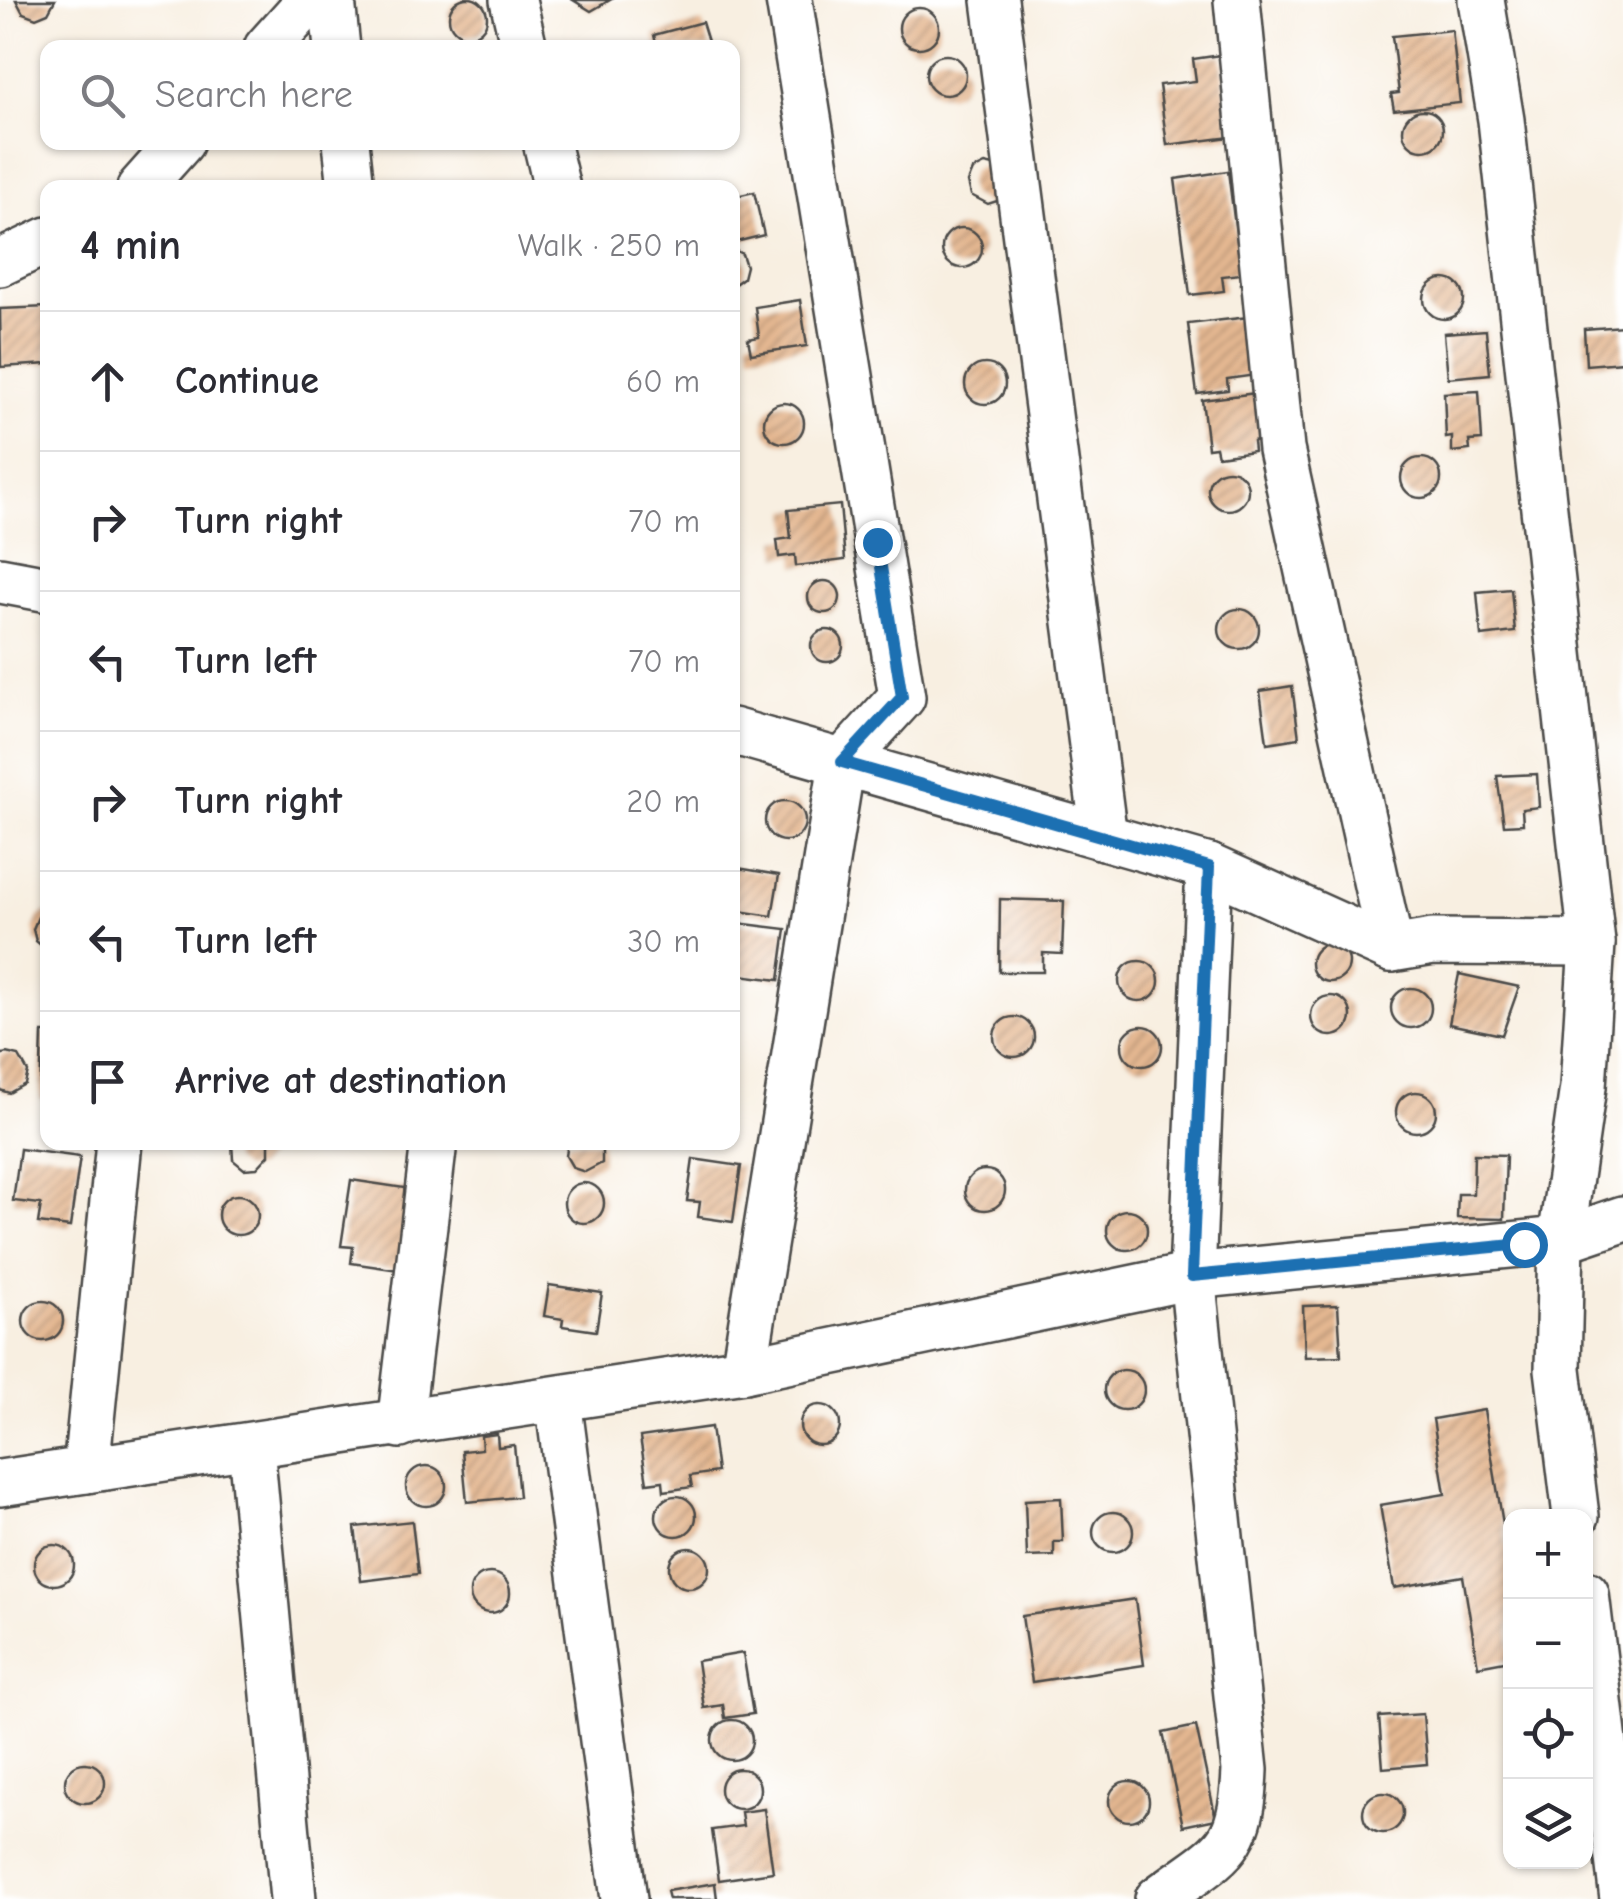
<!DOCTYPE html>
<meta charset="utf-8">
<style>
body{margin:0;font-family:"Comic Neue",sans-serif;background:#f2f2f3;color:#2b2b33}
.controls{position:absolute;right:30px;bottom:30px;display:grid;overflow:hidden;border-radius:20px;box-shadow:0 2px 8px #0004}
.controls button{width:90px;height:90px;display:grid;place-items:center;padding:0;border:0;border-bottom:2px solid #e1e1e2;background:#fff;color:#2b2b33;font:50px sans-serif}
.stop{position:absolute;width:30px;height:30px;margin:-22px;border:8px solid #1f6fb2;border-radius:50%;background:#fff}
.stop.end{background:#1f6fb2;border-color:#fff;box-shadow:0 2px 10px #0008}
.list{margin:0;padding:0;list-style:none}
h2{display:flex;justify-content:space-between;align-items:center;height:130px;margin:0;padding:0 40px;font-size:42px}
h2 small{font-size:32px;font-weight:400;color:#7c7c81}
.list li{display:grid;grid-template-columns:65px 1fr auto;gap:30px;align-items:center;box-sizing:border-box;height:140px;padding:0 40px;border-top:2px solid #e1e1e2}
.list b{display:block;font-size:38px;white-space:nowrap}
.list em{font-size:32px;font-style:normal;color:#7c7c81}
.icon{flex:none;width:55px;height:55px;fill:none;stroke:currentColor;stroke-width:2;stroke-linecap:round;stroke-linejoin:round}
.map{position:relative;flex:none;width:1623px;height:1899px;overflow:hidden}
.search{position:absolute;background:#fff;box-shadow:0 2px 8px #0004;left:40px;top:40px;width:700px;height:110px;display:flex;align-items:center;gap:25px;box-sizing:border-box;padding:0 35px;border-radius:20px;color:#7c7c81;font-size:38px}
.panel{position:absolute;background:#fff;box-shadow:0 2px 8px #0004;left:40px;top:180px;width:700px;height:970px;border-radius:20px}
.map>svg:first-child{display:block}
</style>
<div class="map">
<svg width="1623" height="1899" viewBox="0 0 1623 1899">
<defs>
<pattern id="building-hatch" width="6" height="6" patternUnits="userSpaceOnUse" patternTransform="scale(2.5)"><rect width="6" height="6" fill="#e4b791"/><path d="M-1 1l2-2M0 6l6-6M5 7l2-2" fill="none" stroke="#b99577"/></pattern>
</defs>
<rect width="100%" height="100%" fill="#fff"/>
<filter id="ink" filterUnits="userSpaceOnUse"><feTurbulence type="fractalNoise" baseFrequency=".01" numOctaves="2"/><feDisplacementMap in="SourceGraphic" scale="20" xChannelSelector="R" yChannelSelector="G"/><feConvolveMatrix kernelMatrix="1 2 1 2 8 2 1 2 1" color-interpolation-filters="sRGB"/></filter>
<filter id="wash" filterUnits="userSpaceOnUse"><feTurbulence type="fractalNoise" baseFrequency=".0048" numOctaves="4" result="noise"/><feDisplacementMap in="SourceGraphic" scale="40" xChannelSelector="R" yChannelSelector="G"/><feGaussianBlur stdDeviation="2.25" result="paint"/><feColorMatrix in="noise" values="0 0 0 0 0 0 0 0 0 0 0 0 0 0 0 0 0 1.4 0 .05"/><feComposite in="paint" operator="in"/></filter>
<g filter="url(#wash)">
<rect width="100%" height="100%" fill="#f8efe1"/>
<g id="blocks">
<g fill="url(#building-hatch)">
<circle cx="468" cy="17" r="19"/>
<polygon points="16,0 55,0 48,13 36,18 23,13"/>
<polygon points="573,0 610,0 591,11"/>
<circle cx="919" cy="28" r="20"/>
<polygon points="702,22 710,48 657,48 654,35"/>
<polygon points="1452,30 1460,103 1394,110 1391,94 1399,93 1392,36"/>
<polygon points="1221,55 1231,137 1167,145 1159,85 1196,81 1193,59"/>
<circle cx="946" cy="75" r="20"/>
<circle cx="1423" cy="130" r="20"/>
<polygon points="985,164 998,167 1000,200 988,204 971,195 968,182 973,170"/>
<polygon points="1228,171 1241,274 1222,276 1224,291 1190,295 1175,179"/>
<polygon points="754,192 764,235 732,243 732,197"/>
<circle cx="962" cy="248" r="20"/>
<polygon points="732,249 742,254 746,266 743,278 732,286"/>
<circle cx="1444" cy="299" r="20"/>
<polygon points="800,300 807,346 751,354 748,339 759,337 755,307"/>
<polygon points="48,307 48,364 1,367 0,309"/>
<polygon points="1249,317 1256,375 1227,379 1228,390 1197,394 1188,324"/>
<polygon points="1623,326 1623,362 1586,365 1584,329"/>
<polygon points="1486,330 1490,374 1448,378 1444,333"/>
<circle cx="985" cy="384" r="20"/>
<polygon points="1479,391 1482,440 1469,441 1470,450 1452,452 1452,437 1446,438 1444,393"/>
<polygon points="1256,393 1262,439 1253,441 1254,451 1218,456 1216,447 1208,448 1202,400"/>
<circle cx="784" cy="423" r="20"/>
<circle cx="1421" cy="478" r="20"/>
<circle cx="1228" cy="490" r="20"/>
<polygon points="840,505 845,560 796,566 795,555 779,557 777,540 791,538 788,510"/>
<circle cx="824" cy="597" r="16"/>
<polygon points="1511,589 1515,632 1481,636 1477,592"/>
<circle cx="1239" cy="629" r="20"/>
<circle cx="827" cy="646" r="16"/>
<polygon points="1292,686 1299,738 1267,743 1260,691"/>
<polygon points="1537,774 1539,807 1522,809 1523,824 1504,825 1497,776"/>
<circle cx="785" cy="821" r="20"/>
<polygon points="732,867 779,875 772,916 732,910"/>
<polygon points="1000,899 1064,901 1062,954 1043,953 1043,972 999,972"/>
<polygon points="48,912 48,951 36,941 33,929 38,917"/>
<polygon points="737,923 786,929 779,980 732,974"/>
<circle cx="1330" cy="963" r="19"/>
<circle cx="1139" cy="981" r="20"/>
<polygon points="1459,974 1519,987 1502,1035 1449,1024"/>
<circle cx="1411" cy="1008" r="20"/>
<circle cx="1331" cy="1016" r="20"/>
<circle cx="1014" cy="1037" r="20"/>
<circle cx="1142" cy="1046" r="20"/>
<polygon points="42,1033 48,1033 48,1100 40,1099"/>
<polygon points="6,1053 19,1056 28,1072 25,1084 9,1093 0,1090 0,1055"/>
<circle cx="1416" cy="1112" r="20"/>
<polygon points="232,1142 269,1142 269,1155 257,1168 244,1169 233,1160"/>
<polygon points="568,1142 602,1142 602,1163 585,1172 573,1168 566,1156"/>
<polygon points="20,1149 80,1157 70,1227 38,1223 41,1204 13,1201"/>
<polygon points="1474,1154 1506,1155 1504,1219 1457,1218 1458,1194 1473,1194"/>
<polygon points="693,1159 741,1166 733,1222 698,1217 700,1202 687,1201"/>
<circle cx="985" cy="1190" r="20"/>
<polygon points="351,1180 411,1189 399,1270 351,1263 353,1247 341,1246"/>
<circle cx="584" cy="1203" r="20"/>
<circle cx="238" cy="1215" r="20"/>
<circle cx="1127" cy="1230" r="20"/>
<polygon points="549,1285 602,1293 596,1331 562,1326 563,1319 544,1316"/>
<circle cx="43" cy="1321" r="20"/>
<polygon points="1338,1305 1341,1356 1305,1357 1303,1306"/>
<circle cx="1124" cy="1390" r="20"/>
<circle cx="820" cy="1425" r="20"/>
<polygon points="1484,1410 1510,1566 1510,1660 1478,1666 1463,1576 1394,1588 1380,1505 1445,1494 1433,1419"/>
<polygon points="711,1427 717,1472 690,1476 692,1487 664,1491 663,1481 647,1483 640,1437"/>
<polygon points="497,1434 498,1447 514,1445 519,1497 467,1502 462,1451 482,1449 481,1436"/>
<circle cx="426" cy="1486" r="20"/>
<circle cx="676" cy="1516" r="20"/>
<polygon points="1061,1498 1063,1542 1054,1542 1054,1556 1027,1557 1025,1500"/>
<circle cx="1113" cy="1532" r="20"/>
<polygon points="412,1521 418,1574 361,1581 355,1527"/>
<circle cx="54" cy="1565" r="20"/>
<circle cx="689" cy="1568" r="20"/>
<circle cx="490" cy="1593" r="20"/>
<polygon points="1135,1599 1144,1665 1032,1682 1022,1616"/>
<polygon points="743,1653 753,1714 725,1718 723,1705 704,1708 697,1661"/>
<polygon points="1423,1714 1427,1764 1383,1768 1379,1717"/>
<circle cx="732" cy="1740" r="20"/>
<polygon points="1196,1726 1216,1819 1183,1826 1163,1733"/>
<circle cx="85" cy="1783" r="20"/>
<circle cx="740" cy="1789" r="20"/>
<circle cx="1129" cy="1801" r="20"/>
<circle cx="1383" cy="1813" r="20"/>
<polygon points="764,1809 773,1872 719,1880 712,1830 743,1826 741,1812"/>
<polygon points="715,1883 717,1899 669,1899 667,1891"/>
</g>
</g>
</g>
<g filter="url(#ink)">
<use href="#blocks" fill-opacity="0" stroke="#4a4846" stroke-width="2.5"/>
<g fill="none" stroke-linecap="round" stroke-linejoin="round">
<defs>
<g id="minor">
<polyline points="332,0 337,48"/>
<polyline points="513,0 524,48"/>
<polyline points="995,0 1104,837"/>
<polyline points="1237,0 1281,449 1391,949"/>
<polyline points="1481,0 1501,120 1592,943 1583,1087 1561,1240 1558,1369 1576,1516"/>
<polyline points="267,48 310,0"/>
<polyline points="346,142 351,188"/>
<polyline points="546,142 557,188"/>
<polyline points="140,188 181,142"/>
<polyline points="0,263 48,240"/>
<polyline points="0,580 48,589"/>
<polyline points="732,731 1209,867 1391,949 1433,942 1592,943"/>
<polyline points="744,1370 842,763 902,697 789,0"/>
<polyline points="558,1400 624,1899"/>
<polyline points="400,1425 434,1142"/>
<polyline points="251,1447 293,1899"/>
<polyline points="86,1470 119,1142"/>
<polyline points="0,1483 744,1370 1192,1276 1561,1240 1623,1219"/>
<polyline points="1586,1594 1623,1899"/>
<path d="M 1158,1899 C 1221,1852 1242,1853 1245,1770 L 1192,1276 L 1209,867"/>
</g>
</defs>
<use href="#minor" stroke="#4a4846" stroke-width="50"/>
<use href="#minor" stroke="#fff" stroke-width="45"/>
</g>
</g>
<g fill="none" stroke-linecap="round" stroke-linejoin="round" filter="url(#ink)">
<polyline stroke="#1f6fb2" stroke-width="12" points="877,542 902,697 842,762 1209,867 1192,1276 1524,1244"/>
</g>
</svg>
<div class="controls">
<button>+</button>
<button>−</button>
<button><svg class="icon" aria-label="locate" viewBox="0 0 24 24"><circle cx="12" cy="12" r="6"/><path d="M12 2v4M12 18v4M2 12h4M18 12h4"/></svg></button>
<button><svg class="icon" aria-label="layers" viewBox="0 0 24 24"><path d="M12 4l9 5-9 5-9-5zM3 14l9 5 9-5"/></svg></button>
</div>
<div class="stop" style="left:1524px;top:1244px"></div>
<div class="stop end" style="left:877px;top:542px"></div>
<div class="search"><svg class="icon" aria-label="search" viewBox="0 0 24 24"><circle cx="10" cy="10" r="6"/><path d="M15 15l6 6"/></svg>Search here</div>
<section class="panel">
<h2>4 min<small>Walk · 250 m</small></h2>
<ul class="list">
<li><svg class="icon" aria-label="ahead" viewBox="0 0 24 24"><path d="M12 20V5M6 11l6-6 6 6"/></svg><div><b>Continue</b></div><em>60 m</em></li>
<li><svg class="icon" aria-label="right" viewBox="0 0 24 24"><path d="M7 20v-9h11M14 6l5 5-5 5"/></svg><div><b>Turn right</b></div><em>70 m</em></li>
<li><svg class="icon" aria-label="left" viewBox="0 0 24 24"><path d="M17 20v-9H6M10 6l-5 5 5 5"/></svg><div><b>Turn left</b></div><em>70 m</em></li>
<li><svg class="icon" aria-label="right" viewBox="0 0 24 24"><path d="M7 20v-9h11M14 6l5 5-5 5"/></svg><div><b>Turn right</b></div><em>20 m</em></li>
<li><svg class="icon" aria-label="left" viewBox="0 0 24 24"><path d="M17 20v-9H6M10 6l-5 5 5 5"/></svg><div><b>Turn left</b></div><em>30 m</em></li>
<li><svg class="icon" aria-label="arrive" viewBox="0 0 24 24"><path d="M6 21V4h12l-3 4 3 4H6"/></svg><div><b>Arrive at destination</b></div></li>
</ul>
</section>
</div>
